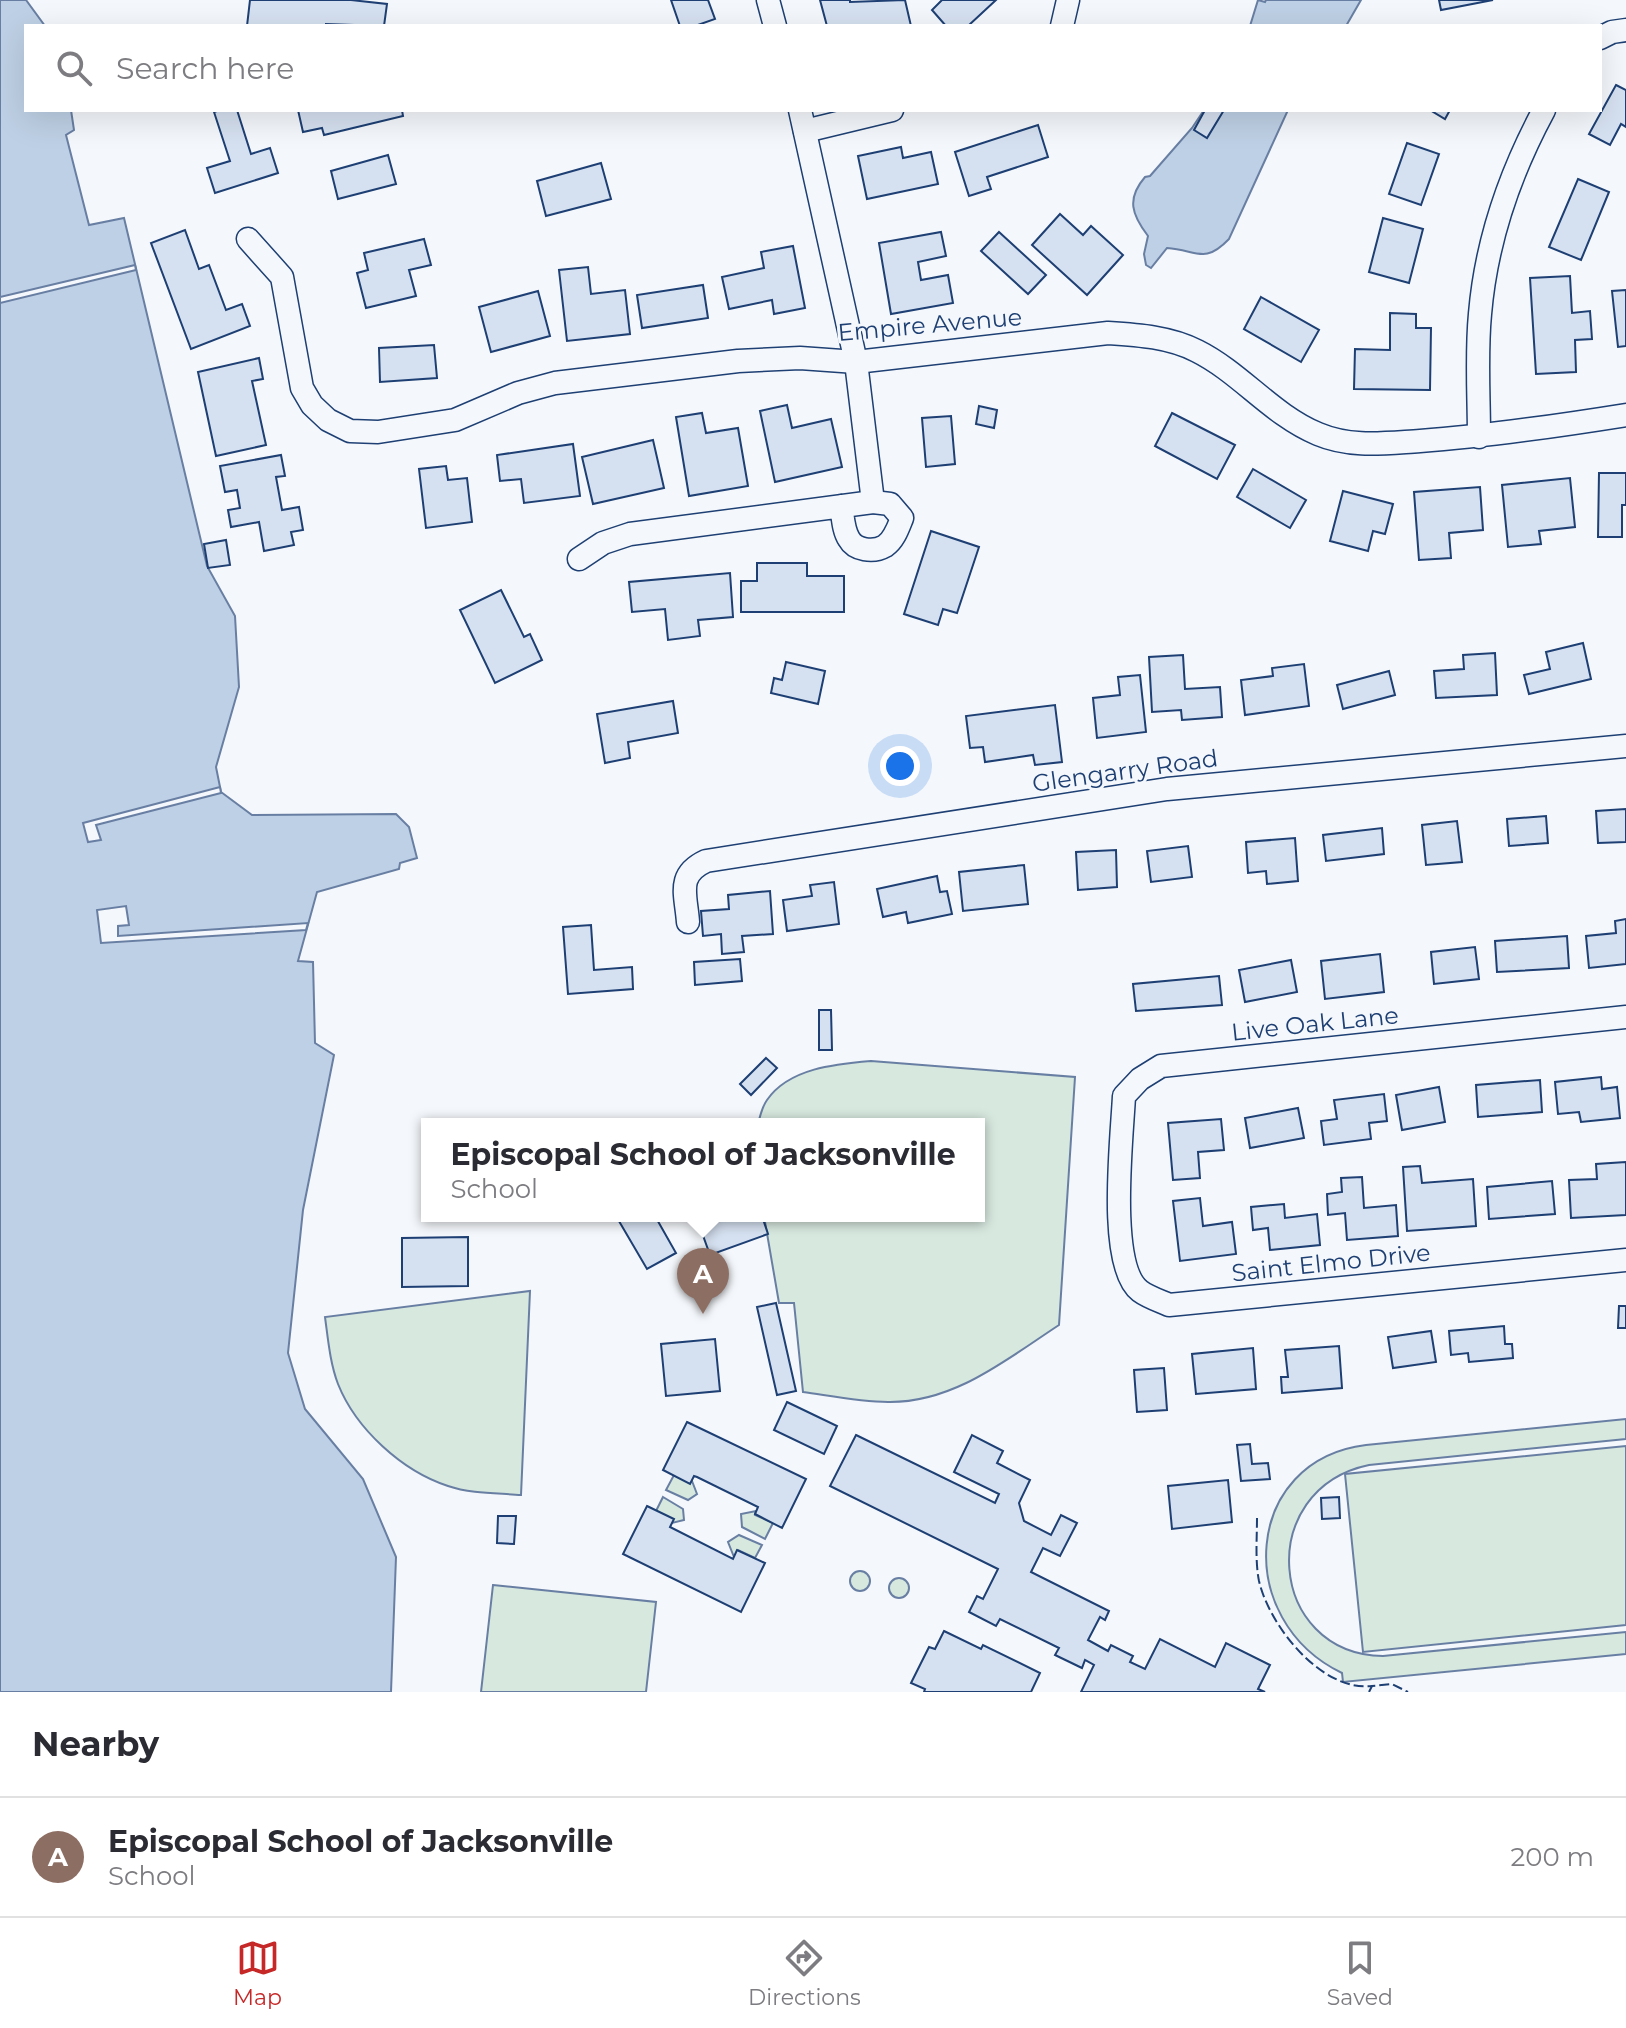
<!DOCTYPE html>
<style>
body{margin:0;font-family:Montserrat,sans-serif;background:#f7f7f7;color:#2b2b33}
.you{position:absolute;left:900px;top:766px;width:28px;height:28px;margin:-20px;border:6px solid #fff;border-radius:50%;background:#1a73e8;box-shadow:0 0 0 12px #1a73e833}
.badge{display:grid;place-items:center;width:52px;height:52px;border-radius:50%;background:#c62828;color:#fff;font-size:26px;font-weight:700}
.pin{position:absolute;translate:-50% -66px;filter:drop-shadow(0 2px 4px #0008)}
.pin::after{content:'';position:absolute;top:42px;width:28px;height:24px;background:inherit;clip-path:polygon(0 0,100% 0,50% 100%)}
.popup{position:absolute;left:421px;top:1118px;width:564px;height:104px;box-sizing:border-box;display:grid;place-content:center;border-radius:0px;background:#fff;filter:drop-shadow(0 2px 6px #0005);font-size:26px;white-space:nowrap;color:#7c7c81}
.popup b{font-size:30px;color:#2b2b33}
.popup::after{content:'';position:absolute;left:50%;top:100%;margin-left:-16px;border:16px solid transparent;border-top-color:#fff}
.list{margin:0;padding:0;list-style:none}
h2{display:flex;justify-content:space-between;align-items:center;height:104px;margin:0;padding:0 32px;font-size:34px}
h2 small{font-size:26px;font-weight:400;color:#7c7c81}
.list li{display:grid;grid-template-columns:52px 1fr auto;gap:24px;align-items:center;box-sizing:border-box;height:120px;padding:0 32px;border-top:2px solid #e1e1e2}
.list b{display:block;font-size:30px;white-space:nowrap}
.list p{margin:0;font-size:26px;white-space:nowrap;color:#7c7c81}
.list em{font-size:26px;font-style:normal;color:#7c7c81}
.icon{flex:none;width:44px;height:44px;fill:none;stroke:currentColor;stroke-width:2;stroke-linecap:round;stroke-linejoin:round}
.map{position:relative;flex:none;width:1626px;height:1692px;overflow:hidden}
.search{position:absolute;background:#fff;box-shadow:0 8px 32px #0002;left:24px;right:24px;top:24px;height:88px;display:flex;align-items:center;gap:20px;box-sizing:border-box;padding:0 28px;border-radius:0px;color:#7c7c81;font-size:30px}
.sheet{height:224px;background:#fff}
nav{display:flex;justify-content:space-around;align-items:center;box-sizing:border-box;height:112px;border-top:2px solid #e1e1e2;background:#fff;font-size:22px;color:#7c7c81}
nav a{display:grid;justify-items:center;gap:4px}
nav .on{color:#c62828}
.map>svg:first-child{display:block}
</style>
<div class="map">
<svg width="1626" height="1692" viewBox="0 0 1626 1692">
<rect width="100%" height="100%" fill="#f4f7fb"/>
<g fill="#d7e8df" stroke="#687fa3" stroke-width="2">
<path d="M 871,1061 L 1075,1077 L 1059,1325 C 1007,1359 954,1403 888,1402 C 860,1402 831,1396 803,1392 L 794,1303 L 779,1303 L 764,1216 L 979,1216 L 979,1124 L 758,1124 C 760,1116 762,1107 767,1100 C 789,1068 836,1064 871,1061 Z"/>
<path d="M 530,1291 L 521,1495 C 498,1493 471,1494 448,1486 C 402,1471 356,1429 338,1384 C 330,1363 328,1339 325,1317 Z"/>
<path d="M 1626,1419 L 1626,1439 L 1369,1465 C 1254,1489 1267,1654 1383,1656 L 1626,1632 L 1626,1654 L 1343,1682 L 1342,1673 C 1232,1620 1243,1460 1366,1445 Z"/>
<polygon points="1626,1446 1626,1625 1363,1652 1345,1474"/>
<polygon points="674,1475 690,1483 692,1481 697,1494 688,1500 666,1490"/>
<polygon points="663,1497 683,1509 684,1520 672,1523 656,1511"/>
<polygon points="756,1511 755,1515 773,1523 765,1539 742,1527 741,1514"/>
<polygon points="739,1535 762,1545 755,1558 738,1550 734,1557 728,1542"/>
<circle cx="860" cy="1581" r="10"/>
<circle cx="899" cy="1588" r="10"/>
<polygon points="493,1585 656,1602 646,1692 481,1692"/>
</g>
<g fill="#bed0e5" stroke="#687fa3" stroke-width="2">
<polygon points="0,0 26,0 45,26 26,26 26,110 71,110 74,130 66,135 89,225 124,218 207,566 235,616 239,687 216,767 221,792 252,815 396,814 409,827 417,858 400,863 399,869 317,892 298,961 313,962 315,1043 334,1055 303,1210 288,1353 305,1409 363,1479 396,1557 391,1692 0,1692"/>
<polygon points="1258,0 1265,2 1266,0 1361,0 1346,26 1250,26"/>
<path d="M 1204,110 L 1288,110 L 1229,239 C 1204,265 1197,250 1167,248 L 1151,268 L 1146,265 L 1144,254 L 1148,236 C 1132,215 1126,199 1145,177 L 1150,176 L 1192,128 Z"/>
</g>
<g fill="#f4f7fb" stroke="#687fa3" stroke-width="2">
<polygon points="135,265 136,270 0,303 0,297"/>
<polygon points="220,787 221,793 96,825 101,840 88,842 83,823"/>
<polygon points="126,906 129,925 118,926 118,936 308,923 306,930 101,943 97,910"/>
</g>
<g fill="#d5e0f0" stroke="#1d3f73" stroke-width="2">
<polygon points="250,0 351,0 387,4 384,26 326,24 326,26 247,26"/>
<polygon points="671,0 708,0 715,19 695,26 680,26"/>
<polygon points="820,0 850,0 850,2 905,0 911,26 827,26"/>
<polygon points="942,0 996,0 968,26 946,26 932,10"/>
<polygon points="1439,0 1493,0 1441,10"/>
<polygon points="1616,85 1626,90 1626,127 1621,124 1610,145 1589,134"/>
<polygon points="220,110 237,110 251,154 270,148 278,173 215,193 207,168 230,161 214,112"/>
<polygon points="298,110 402,110 403,116 324,135 322,128 303,132"/>
<polygon points="1205,110 1224,110 1207,138 1194,130"/>
<polygon points="1430,110 1450,110 1445,119"/>
<polygon points="1038,125 1048,157 987,177 991,189 969,196 955,152"/>
<polygon points="1407,143 1439,154 1421,205 1389,194"/>
<polygon points="901,147 903,158 931,152 938,184 867,199 858,156"/>
<polygon points="388,155 396,184 338,199 331,171"/>
<polygon points="601,163 611,199 546,216 537,181"/>
<polygon points="1578,179 1609,192 1581,260 1549,247"/>
<polygon points="1060,214 1083,235 1091,226 1123,255 1087,295 1032,245"/>
<polygon points="1383,218 1423,229 1409,283 1369,272"/>
<polygon points="185,230 199,269 209,265 226,310 242,304 250,326 191,349 151,243"/>
<polygon points="941,232 946,256 918,262 921,280 948,275 953,303 891,314 879,243"/>
<polygon points="999,232 1046,275 1028,294 981,251"/>
<polygon points="424,239 431,265 409,270 416,296 366,308 357,273 368,270 364,253"/>
<polygon points="793,246 805,308 774,314 772,300 729,309 722,277 764,268 761,252"/>
<polygon points="588,267 591,294 625,290 630,334 567,341 559,270"/>
<polygon points="1570,276 1572,313 1590,311 1592,339 1575,340 1576,372 1536,374 1530,278"/>
<polygon points="703,285 708,318 642,328 637,295"/>
<polygon points="1626,290 1626,346 1618,347 1612,291"/>
<polygon points="538,291 550,336 491,352 479,307"/>
<polygon points="1261,297 1319,330 1301,362 1244,329"/>
<polygon points="1390,313 1416,314 1416,328 1431,328 1430,390 1354,389 1355,349 1390,350"/>
<polygon points="434,345 437,378 380,382 379,348"/>
<polygon points="259,358 263,379 252,381 266,445 216,456 198,372"/>
<polygon points="787,405 792,428 831,419 842,467 775,482 760,411"/>
<polygon points="979,406 997,410 994,428 976,424"/>
<polygon points="702,413 706,433 738,428 748,486 689,496 676,417"/>
<polygon points="1172,413 1235,445 1217,479 1155,446"/>
<polygon points="951,416 955,464 926,467 922,418"/>
<polygon points="653,440 664,488 593,504 582,457"/>
<polygon points="573,444 580,496 524,503 521,479 500,481 497,455"/>
<polygon points="281,455 285,476 276,477 282,510 299,507 303,530 291,532 294,545 264,551 259,522 231,527 228,510 240,508 237,490 225,492 220,466"/>
<polygon points="446,466 448,480 467,478 472,522 426,528 419,469"/>
<polygon points="1253,469 1306,500 1290,528 1237,497"/>
<polygon points="1599,473 1626,473 1626,505 1622,505 1622,537 1598,537"/>
<polygon points="1570,478 1575,527 1539,531 1541,544 1508,547 1502,485"/>
<polygon points="1480,487 1483,530 1449,533 1451,558 1419,560 1414,492"/>
<polygon points="1343,491 1393,504 1385,534 1373,531 1368,551 1330,541"/>
<polygon points="931,531 979,547 957,613 943,609 938,625 904,614"/>
<polygon points="226,540 230,565 208,568 204,544"/>
<polygon points="757,563 807,563 807,576 844,576 844,612 741,612 741,581 757,581"/>
<polygon points="730,573 733,617 698,620 700,636 668,640 665,609 632,612 629,582"/>
<polygon points="501,590 524,637 530,634 542,660 495,683 460,610"/>
<polygon points="1583,643 1591,679 1529,694 1524,675 1550,669 1546,652"/>
<polygon points="1495,653 1497,695 1436,698 1434,671 1464,669 1463,655"/>
<polygon points="1183,655 1185,689 1220,687 1222,717 1182,720 1181,710 1152,712 1149,657"/>
<polygon points="786,662 825,671 818,704 771,693 774,678 782,680"/>
<polygon points="1304,664 1309,706 1245,715 1241,680 1273,676 1272,668"/>
<polygon points="1389,671 1395,695 1343,709 1337,685"/>
<polygon points="1140,675 1146,732 1097,738 1093,698 1120,695 1118,677"/>
<polygon points="673,701 678,733 628,742 630,758 605,763 597,714"/>
<polygon points="1055,705 1062,762 1035,765 1033,755 985,762 983,747 970,748 966,716"/>
<polygon points="1626,809 1626,842 1598,843 1596,811"/>
<polygon points="1546,816 1548,843 1509,846 1507,819"/>
<polygon points="1457,821 1462,862 1426,865 1422,825"/>
<polygon points="1382,828 1384,854 1326,861 1323,835"/>
<polygon points="1295,838 1298,881 1267,884 1266,871 1248,873 1246,842"/>
<polygon points="1188,846 1192,877 1151,882 1147,851"/>
<polygon points="1116,850 1117,887 1078,890 1076,852"/>
<polygon points="1024,865 1028,904 963,911 959,872"/>
<polygon points="937,876 940,892 947,891 952,914 908,923 906,912 883,917 877,889"/>
<polygon points="834,882 839,924 787,931 783,900 812,896 810,885"/>
<polygon points="770,891 773,934 742,936 744,952 722,954 721,934 703,936 701,911 729,909 728,895"/>
<polygon points="1626,919 1626,964 1589,968 1586,936 1616,933 1615,921"/>
<polygon points="591,925 594,970 632,967 633,989 568,994 563,927"/>
<polygon points="1567,936 1569,968 1497,972 1495,941"/>
<polygon points="1475,947 1479,979 1434,984 1431,952"/>
<polygon points="1380,954 1384,992 1325,999 1321,961"/>
<polygon points="740,959 742,981 695,985 694,962"/>
<polygon points="1291,960 1297,992 1245,1002 1239,970"/>
<polygon points="1219,976 1222,1005 1136,1011 1133,984"/>
<polygon points="819,1010 831,1010 832,1050 819,1050"/>
<polygon points="766,1058 777,1068 751,1095 740,1084"/>
<polygon points="1601,1077 1602,1089 1617,1087 1620,1118 1581,1122 1579,1112 1558,1114 1555,1082"/>
<polygon points="1540,1080 1542,1112 1478,1117 1476,1085"/>
<polygon points="1439,1087 1445,1122 1402,1130 1396,1095"/>
<polygon points="1384,1094 1387,1121 1369,1123 1371,1139 1324,1145 1321,1121 1337,1119 1334,1100"/>
<polygon points="1298,1108 1304,1138 1250,1148 1245,1118"/>
<polygon points="1221,1119 1224,1150 1198,1152 1200,1178 1173,1180 1168,1123"/>
<polygon points="1626,1162 1626,1215 1571,1218 1569,1180 1597,1179 1596,1164"/>
<polygon points="1420,1166 1422,1183 1473,1179 1476,1226 1407,1231 1403,1167"/>
<polygon points="1362,1177 1364,1208 1396,1205 1398,1236 1347,1240 1345,1213 1328,1215 1327,1194 1342,1192 1341,1178"/>
<polygon points="1552,1181 1555,1214 1489,1219 1487,1187"/>
<polygon points="1200,1198 1203,1226 1232,1222 1236,1254 1180,1261 1173,1201"/>
<polygon points="1284,1204 1285,1218 1317,1214 1320,1245 1270,1250 1268,1228 1253,1230 1251,1207"/>
<polygon points="616,1216 655,1216 676,1253 647,1269"/>
<polygon points="696,1216 762,1216 768,1234 710,1255"/>
<polygon points="468,1237 468,1286 402,1287 402,1238"/>
<polygon points="776,1303 796,1391 777,1395 757,1307"/>
<polygon points="1619,1306 1626,1306 1626,1328 1618,1328"/>
<polygon points="1504,1326 1505,1344 1512,1344 1513,1358 1469,1362 1468,1353 1451,1355 1449,1331"/>
<polygon points="1431,1331 1436,1362 1393,1368 1388,1337"/>
<polygon points="715,1339 720,1391 666,1396 661,1344"/>
<polygon points="1339,1346 1342,1388 1282,1393 1281,1377 1288,1377 1285,1350"/>
<polygon points="1253,1348 1256,1389 1196,1394 1192,1354"/>
<polygon points="1164,1368 1167,1410 1137,1412 1134,1370"/>
<polygon points="787,1402 837,1426 824,1454 774,1430"/>
<polygon points="687,1422 806,1479 782,1528 755,1514 758,1507 697,1477 694,1476 690,1484 663,1470"/>
<polygon points="856,1435 995,1503 999,1494 954,1472 972,1435 1003,1451 997,1463 1030,1480 1019,1503 1024,1521 1051,1535 1061,1515 1077,1523 1060,1556 1043,1548 1031,1572 1109,1611 1105,1620 1100,1617 1088,1640 1108,1651 1111,1645 1133,1656 1130,1662 1145,1669 1160,1639 1215,1667 1226,1643 1270,1665 1258,1689 1265,1692 1081,1692 1094,1665 1085,1660 1082,1668 1055,1655 1059,1648 1000,1619 996,1626 969,1612 977,1596 983,1599 998,1569 830,1486"/>
<polygon points="1250,1444 1252,1464 1268,1463 1270,1479 1241,1481 1237,1445"/>
<polygon points="1228,1480 1232,1522 1172,1529 1168,1486"/>
<polygon points="1339,1497 1340,1518 1322,1519 1321,1498"/>
<polygon points="647,1506 674,1519 670,1527 733,1559 737,1550 765,1563 741,1612 623,1554"/>
<polygon points="498,1516 516,1516 514,1544 497,1543"/>
<polygon points="944,1631 981,1649 983,1645 1040,1673 1031,1692 924,1692 925,1689 911,1683 929,1647 935,1649"/>
</g>
<g fill="none" stroke-linecap="round" stroke-linejoin="round">
<defs>
<g id="minor">
<polyline points="768,0 775,26"/>
<polyline points="1062,26 1068,0"/>
<polyline points="1600,38 1612,32 1626,30"/>
<polyline points="800,110 856,362 873,502"/>
<polyline points="805,131 892,110"/>
<path d="M 248,239 L 282,277 L 302,388 L 312,405 L 328,420 L 350,431 L 378,432 L 455,420 L 518,393 L 555,383 L 738,361 L 800,358 L 856,362 L 1108,333 C 1139,335 1170,337 1197,351 C 1241,373 1272,415 1318,434 C 1351,448 1385,443 1420,441 C 1489,436 1557,426 1626,415"/>
<path d="M 1479,437 C 1479,397 1476,355 1480,314 C 1486,243 1510,173 1544,110"/>
<path d="M 579,559 L 603,543 L 630,534 L 873,502 L 890,504 L 902,518 C 898,528 894,540 885,546 C 873,553 855,550 849,539 C 843,530 843,516 841,506"/>
<path d="M 688,922 C 686,894 676,875 706,861 L 1167,789 L 1626,746"/>
<path d="M 1626,1017 L 1161,1066 L 1140,1079 L 1124,1096 C 1122,1138 1107,1266 1140,1291 C 1148,1297 1160,1301 1169,1305 L 1626,1260"/>
</g>
</defs>
<use href="#minor" stroke="#1d3f73" stroke-width="25"/>
<use href="#minor" stroke="#f4f7fb" stroke-width="22"/>
<g stroke="#1d3f73" stroke-width="2" stroke-dasharray="10 4" stroke-linecap="butt">
<path d="M 1257,1518 C 1257,1538 1255,1561 1259,1581 C 1269,1625 1321,1692 1372,1686"/>
<polyline points="1369,1692 1372,1686 1392,1684 1408,1692"/>
</g>
</g>
<g text-anchor="middle" stroke-width="6" stroke-linejoin="round" paint-order="stroke">
<g font-size="24" fill="#1d3f73" stroke="#f4f7fb">
<text transform="translate(930 325) rotate(-5)" y="8">Empire Avenue</text>
<text transform="translate(1125 771) rotate(-8)" y="8">Glengarry Road</text>
<text transform="translate(1315 1024) rotate(-6)" y="8">Live Oak Lane</text>
<text transform="translate(1331 1263) rotate(-6)" y="8">Saint Elmo Drive</text>
</g>
</g>
</svg>
<div class="you"></div>
<div class="pin badge" style="left:703px;top:1314px;background:#8d6e63">A</div>
<div class="popup"><b>Episcopal School of Jacksonville</b>School</div>
<div class="search"><svg class="icon" aria-label="search" viewBox="0 0 24 24"><circle cx="10" cy="10" r="6"/><path d="M15 15l6 6"/></svg>Search here</div>
</div>
<section class="sheet">
<h2>Nearby<small></small></h2>
<ul class="list">
<li><span class="badge" style="background:#8d6e63">A</span><div><b>Episcopal School of Jacksonville</b><p>School</p></div><em>200 m</em></li>
</ul>
</section>
<nav>
<a class="on"><svg class="icon" aria-label="map" viewBox="0 0 24 24"><path d="M3 6l6-2 6 2 6-2v14l-6 2-6-2-6 2zM9 4v14M15 6v14"/></svg>Map</a>
<a><svg class="icon" aria-label="directions" viewBox="0 0 24 24"><path d="M12 3l9 9-9 9-9-9zM9 14v-3h6M13 9l2 2-2 2"/></svg>Directions</a>
<a><svg class="icon" aria-label="saved" viewBox="0 0 24 24"><path d="M7 4h10v16l-5-4-5 4z"/></svg>Saved</a>
</nav>
